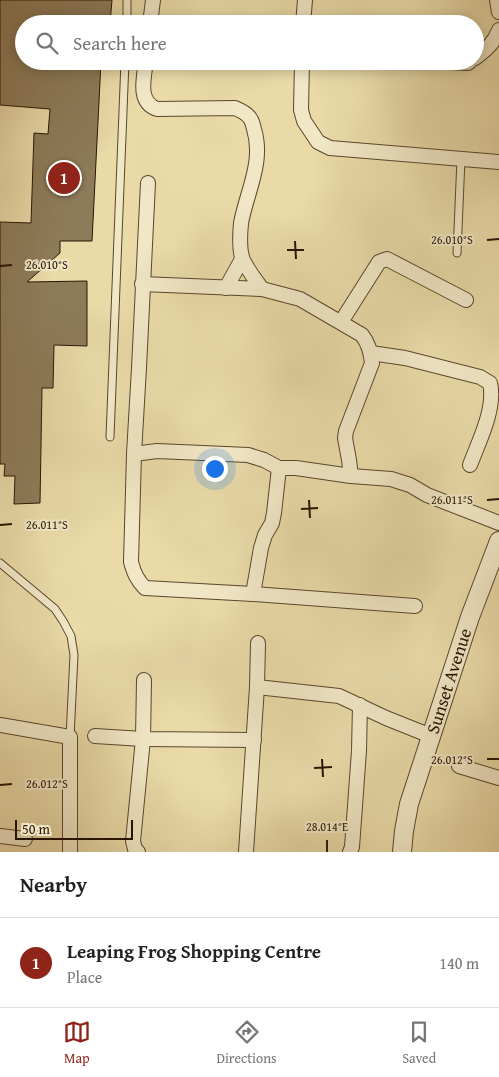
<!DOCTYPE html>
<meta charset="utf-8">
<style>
body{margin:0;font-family:"Gentium Book Plus",serif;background:#f2f2f2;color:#222}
.scale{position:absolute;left:15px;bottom:12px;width:118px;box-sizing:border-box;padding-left:5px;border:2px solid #2a1503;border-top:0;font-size:14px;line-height:18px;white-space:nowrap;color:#2a1503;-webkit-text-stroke:4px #f1e7c6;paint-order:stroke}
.you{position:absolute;left:214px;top:468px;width:18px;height:18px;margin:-12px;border:4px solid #fff;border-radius:50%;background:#1a73e8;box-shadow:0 0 0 8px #1a73e833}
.badge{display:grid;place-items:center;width:32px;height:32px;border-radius:50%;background:#8f2418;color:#fff;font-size:16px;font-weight:700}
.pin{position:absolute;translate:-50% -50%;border:2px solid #fff;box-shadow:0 1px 5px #0006}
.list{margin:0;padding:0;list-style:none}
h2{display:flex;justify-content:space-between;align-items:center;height:65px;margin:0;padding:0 20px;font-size:21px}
h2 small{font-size:16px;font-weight:400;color:#767676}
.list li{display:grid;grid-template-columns:32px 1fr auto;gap:15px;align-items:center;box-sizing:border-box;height:90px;padding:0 20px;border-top:1px solid #e0e0e0}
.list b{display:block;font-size:19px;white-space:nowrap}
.list p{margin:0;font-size:16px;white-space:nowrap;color:#767676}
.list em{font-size:16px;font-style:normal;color:#767676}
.icon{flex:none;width:28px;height:28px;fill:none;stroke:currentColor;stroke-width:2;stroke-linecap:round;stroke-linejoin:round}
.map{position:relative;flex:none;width:499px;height:852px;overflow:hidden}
.search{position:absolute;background:#fff;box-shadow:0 2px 12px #0003;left:15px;right:15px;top:15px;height:55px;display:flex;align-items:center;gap:12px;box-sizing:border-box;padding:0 18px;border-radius:28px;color:#767676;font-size:19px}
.sheet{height:155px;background:#fff}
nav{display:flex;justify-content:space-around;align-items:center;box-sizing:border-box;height:70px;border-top:1px solid #e0e0e0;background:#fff;font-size:14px;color:#767676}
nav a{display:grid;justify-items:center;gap:2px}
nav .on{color:#8f2418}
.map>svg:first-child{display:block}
</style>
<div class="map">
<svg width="499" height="852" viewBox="0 0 499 852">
<rect width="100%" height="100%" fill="#e9daa8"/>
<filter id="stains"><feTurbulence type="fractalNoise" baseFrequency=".004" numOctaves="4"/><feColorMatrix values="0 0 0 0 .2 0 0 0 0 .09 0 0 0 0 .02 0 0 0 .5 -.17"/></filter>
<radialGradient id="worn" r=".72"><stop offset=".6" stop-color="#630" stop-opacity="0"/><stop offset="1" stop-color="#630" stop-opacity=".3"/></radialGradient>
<polygon fill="#8d7b59" stroke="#2a1503" points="0,0 112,0 110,24 24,24 24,61 101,61 92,241 60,241 60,253 27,282 87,281 87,346 54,345 53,388 42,388 40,503 14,504 15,476 4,476 5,464 0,464 0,222 31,223 34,133 48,134 50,109 0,105"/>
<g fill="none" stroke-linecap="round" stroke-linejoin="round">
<defs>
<g id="service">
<polyline points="127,24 127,0"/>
<polyline points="457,253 461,159"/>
<polyline points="110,437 125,61"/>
<polyline points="0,563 55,609 63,621 71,636 74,655 70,737"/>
</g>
<g id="minor">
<polyline points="497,0 499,12"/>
<polyline points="150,24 153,0"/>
<polyline points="303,24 305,0"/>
<path d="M 475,58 C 486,50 494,43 499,30"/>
<path d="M 146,61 C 144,78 137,102 157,109 L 235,108 C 239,110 245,112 248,116 C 252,119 253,125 254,129 C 264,162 247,191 241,223 C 240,234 239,247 242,257 C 244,265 257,282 262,289"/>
<polyline points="302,61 301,110 304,121 318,142 330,148 499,162"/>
<polyline points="429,61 468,63 470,61"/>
<path d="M 148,183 L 139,368 L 134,454 L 131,562 C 134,573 137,580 145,588 L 253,594 L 415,606"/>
<path d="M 142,284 L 262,289 L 300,299 L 362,335 C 369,344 371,353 372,363 L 346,431 L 345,438 L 349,460 L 351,476"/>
<polyline points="226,288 242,259"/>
<polyline points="341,322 379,262 387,259 466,300"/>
<path d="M 371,353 L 405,358 L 480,377 L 490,383 C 496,408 479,441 470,465"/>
<polyline points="134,454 157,451 248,455 264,460 279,468 296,468 351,476 391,479 410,485 427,495 499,523"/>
<polyline points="253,594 261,548 265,535 272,523 274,513 279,468"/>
<polyline points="257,687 339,696 386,718 431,736"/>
<polyline points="0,725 70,737 70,852"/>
<polyline points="95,736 143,739 254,740"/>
<polyline points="459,766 499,778"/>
<polyline points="0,836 25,839"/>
<polyline points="138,852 135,849 133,841 143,739 144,680"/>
<polyline points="246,852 257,687 258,643"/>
<polyline points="350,852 352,847 359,751 360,705"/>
</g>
<polyline id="tertiary" points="402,852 404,831 409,804 470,617 499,541"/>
</defs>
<use href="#service" stroke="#5a462c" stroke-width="9"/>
<use href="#minor" stroke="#5a462c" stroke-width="16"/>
<use href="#tertiary" stroke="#5a462c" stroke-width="20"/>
<use href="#service" stroke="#f1e7c6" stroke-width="7"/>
<use href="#minor" stroke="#f1e7c6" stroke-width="14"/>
<use href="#tertiary" stroke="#f1e7c6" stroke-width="18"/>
</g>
<path fill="none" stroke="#2a1503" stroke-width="2" d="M 487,240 L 499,239M 295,241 L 296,259M 287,250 L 304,250M 0,266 L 12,265M 309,500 L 310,518M 487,500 L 499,499M 301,509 L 318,508M 0,525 L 12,524M 322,759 L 323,777M 487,759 L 499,759M 314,768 L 332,767M 0,785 L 12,784M 327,840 L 327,852"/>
<g text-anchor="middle" stroke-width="4" stroke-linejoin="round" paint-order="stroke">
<g font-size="18" fill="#2a1503" stroke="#f1e7c6">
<text transform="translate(449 681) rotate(-72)" y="6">Sunset Avenue</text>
</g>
</g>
<g font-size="12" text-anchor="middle" fill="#2a1503" stroke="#f1e7c6" stroke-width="4" stroke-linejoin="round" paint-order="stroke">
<text x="452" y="244">26.010°S</text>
<text x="47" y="269">26.010°S</text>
<text x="452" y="504">26.011°S</text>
<text x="47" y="529">26.011°S</text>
<text x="452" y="764">26.012°S</text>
<text x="47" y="788">26.012°S</text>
<text x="327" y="831">28.014°E</text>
</g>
<rect width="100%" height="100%" filter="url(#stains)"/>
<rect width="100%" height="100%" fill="url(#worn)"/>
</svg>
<div class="scale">50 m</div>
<div class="you"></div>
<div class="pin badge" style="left:64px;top:178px">1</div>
<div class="search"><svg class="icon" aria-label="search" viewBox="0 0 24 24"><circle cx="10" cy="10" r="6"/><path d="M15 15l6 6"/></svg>Search here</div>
</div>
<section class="sheet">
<h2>Nearby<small></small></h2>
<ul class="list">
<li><span class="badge">1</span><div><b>Leaping Frog Shopping Centre</b><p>Place</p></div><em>140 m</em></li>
</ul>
</section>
<nav>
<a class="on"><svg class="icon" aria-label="map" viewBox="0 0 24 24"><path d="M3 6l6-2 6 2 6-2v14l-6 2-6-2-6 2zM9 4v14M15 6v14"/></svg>Map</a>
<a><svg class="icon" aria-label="directions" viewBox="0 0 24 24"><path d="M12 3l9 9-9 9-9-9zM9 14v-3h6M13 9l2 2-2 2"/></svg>Directions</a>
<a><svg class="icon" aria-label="saved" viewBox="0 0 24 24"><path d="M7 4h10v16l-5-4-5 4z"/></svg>Saved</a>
</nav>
